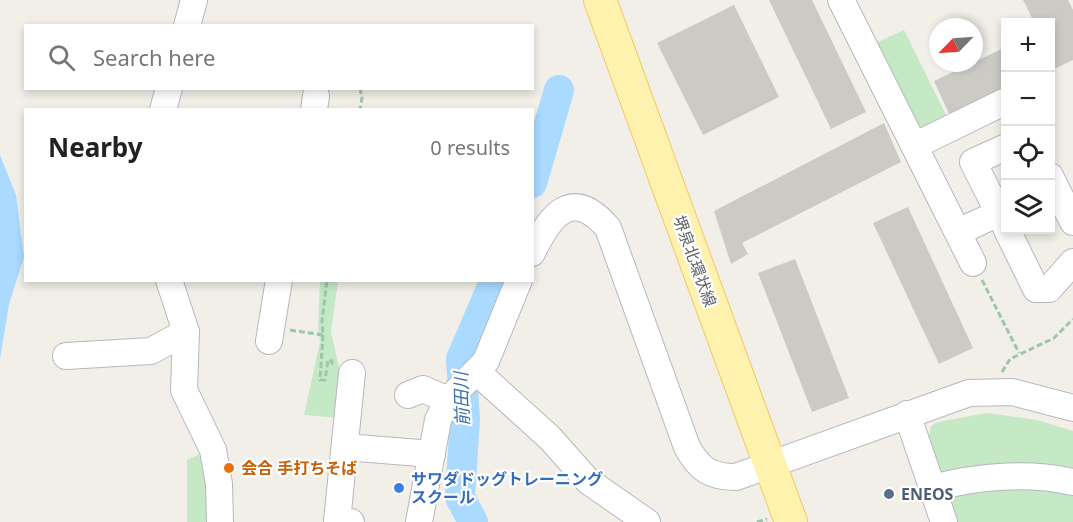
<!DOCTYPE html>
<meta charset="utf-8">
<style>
body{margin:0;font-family:"Noto Sans","Noto Sans JP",sans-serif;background:#f6f6f6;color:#222}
.controls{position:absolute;right:18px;top:18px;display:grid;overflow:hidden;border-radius:0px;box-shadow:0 3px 9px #0003}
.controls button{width:54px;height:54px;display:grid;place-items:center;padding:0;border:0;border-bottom:2px solid #e0e0e0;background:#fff;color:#222;font:30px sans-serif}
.compass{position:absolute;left:929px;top:18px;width:54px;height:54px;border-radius:50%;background:#fff;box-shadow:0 3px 9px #0003;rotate:245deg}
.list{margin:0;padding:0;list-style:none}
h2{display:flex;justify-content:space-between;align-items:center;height:78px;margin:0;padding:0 24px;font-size:26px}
h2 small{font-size:20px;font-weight:400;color:#767676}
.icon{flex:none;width:33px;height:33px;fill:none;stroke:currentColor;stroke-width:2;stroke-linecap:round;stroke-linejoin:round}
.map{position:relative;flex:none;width:1073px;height:522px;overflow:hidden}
.search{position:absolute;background:#fff;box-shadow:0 3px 9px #0003;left:24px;top:24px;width:510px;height:66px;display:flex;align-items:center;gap:15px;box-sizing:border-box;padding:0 21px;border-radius:0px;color:#767676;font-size:22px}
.panel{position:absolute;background:#fff;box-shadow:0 3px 9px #0003;left:24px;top:108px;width:510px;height:174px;border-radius:0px}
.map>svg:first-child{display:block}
</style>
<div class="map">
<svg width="1073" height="522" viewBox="0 0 1073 522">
<rect width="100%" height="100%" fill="#f1efe8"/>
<g fill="#c5e8c5">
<polygon points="904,30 947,117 920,131 876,43"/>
<polygon points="320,281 338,281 331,332 344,390 342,418 304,415 320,342 318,327"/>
<polygon points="987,413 1037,420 1073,431 1073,522 957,522 929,436 931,426 938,422"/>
<polygon points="205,452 213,522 187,522 187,460"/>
</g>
<polygon fill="#aadaff" points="0,155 16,195 24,257 9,304 0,359"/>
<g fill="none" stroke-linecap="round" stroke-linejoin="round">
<g stroke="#aadaff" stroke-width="30">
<polyline points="532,183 559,90"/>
<polyline points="473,522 460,497 465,419 461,359 495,280"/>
</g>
</g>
<g fill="#cccac5">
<polygon points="769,0 812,0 866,112 831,129"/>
<polygon points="1023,0 1068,0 1073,10 1073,60 1050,71 1050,22 1034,22"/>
<polygon points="734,5 779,97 703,135 657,43"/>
<polygon points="1006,47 1006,92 951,118 934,81"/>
<polygon points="884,123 901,162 742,243 748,254 731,264 714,211"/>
<polygon points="908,207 973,348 939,364 873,223"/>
<polygon points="795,259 849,398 812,412 758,273"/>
</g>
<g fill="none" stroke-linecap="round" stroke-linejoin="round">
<defs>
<g id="minor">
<polyline points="841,0 973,263"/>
<polyline points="187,26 194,0"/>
<polyline points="163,110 169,88"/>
<polyline points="314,110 316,96"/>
<polyline points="916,145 1006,101"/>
<polyline points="1006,147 973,162 1006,227"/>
<polyline points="1050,176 1073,222"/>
<polyline points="1007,230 1036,289 1049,289 1073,262"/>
<polyline points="958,232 999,213"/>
<path d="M 532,253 C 550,215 572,186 608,228 L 687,447 C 699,469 710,477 736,477 L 969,393 L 1012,392 L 1073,408"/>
<polyline points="169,280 186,332 184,390 213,450 219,484 220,522"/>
<polyline points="269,341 279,280"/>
<polyline points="66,356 151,351 186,332"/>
<polyline points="477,372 550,438 588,481 647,522"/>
<polyline points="408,395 423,389 448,400"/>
<polyline points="907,414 944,522"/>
<polyline points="345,447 432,454"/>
<path d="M 933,488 C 977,476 1028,472 1073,482"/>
<polyline points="351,522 337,521 352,373"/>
<polyline points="419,522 438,420 448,400 486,361 519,280"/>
</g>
<polyline id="major" points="600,0 791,522"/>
</defs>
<use href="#minor" stroke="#b5b8bc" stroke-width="28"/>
<use href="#major" stroke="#f2c960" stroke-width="34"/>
<g stroke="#9cc7a9" stroke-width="3" stroke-dasharray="6 3" stroke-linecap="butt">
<polyline points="360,88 362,98 360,110"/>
<polyline points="982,280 1019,353"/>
<polyline points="290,330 323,335 322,321 327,280"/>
<polyline points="323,335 320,380 325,380 328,360 332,361 331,367"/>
<polyline points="1002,372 1010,359 1054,338 1073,319"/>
<polyline points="757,522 767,519"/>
</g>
<use href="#minor" stroke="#fff" stroke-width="26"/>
<use href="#major" stroke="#fff2af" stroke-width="32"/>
</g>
<circle fill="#e8710a" stroke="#fff" stroke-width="2" cx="229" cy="468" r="6"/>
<circle fill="#3f7fe0" stroke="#fff" stroke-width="2" cx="399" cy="488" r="6"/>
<circle fill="#5c6f8a" stroke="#fff" stroke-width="2" cx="889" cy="494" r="6"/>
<g text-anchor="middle" stroke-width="4.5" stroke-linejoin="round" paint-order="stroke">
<g font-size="16" fill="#5f6368" stroke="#fff">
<text transform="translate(695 261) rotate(70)" y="6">堺泉北環状線</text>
</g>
<g font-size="16" font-weight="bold" fill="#c56008" stroke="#fff" text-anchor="start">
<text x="241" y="474">会合 手打ちそば</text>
</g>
<g font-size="16" font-weight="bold" fill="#366cbe" stroke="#fff" text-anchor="start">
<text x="411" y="485">サワダドッグトレーニング<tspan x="411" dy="18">スクール</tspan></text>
</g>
<g font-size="16" font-weight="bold" fill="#4e5e75" stroke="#fff" text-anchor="start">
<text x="901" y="500">ENEOS</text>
</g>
<g font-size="18" font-style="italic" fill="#4174aa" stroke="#fff">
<text transform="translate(462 399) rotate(-92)" y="6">前田川</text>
</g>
</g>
</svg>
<div class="controls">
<button>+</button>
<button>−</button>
<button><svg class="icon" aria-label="locate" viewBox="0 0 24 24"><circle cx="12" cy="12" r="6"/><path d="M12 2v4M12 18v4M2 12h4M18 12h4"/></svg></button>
<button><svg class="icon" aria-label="layers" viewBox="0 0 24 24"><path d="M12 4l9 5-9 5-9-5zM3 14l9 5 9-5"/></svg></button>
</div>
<svg class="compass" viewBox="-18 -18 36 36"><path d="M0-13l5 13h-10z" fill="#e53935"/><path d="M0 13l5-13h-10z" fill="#767676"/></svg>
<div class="search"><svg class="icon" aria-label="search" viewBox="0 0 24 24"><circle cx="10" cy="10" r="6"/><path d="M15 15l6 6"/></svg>Search here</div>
<section class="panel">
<h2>Nearby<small>0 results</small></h2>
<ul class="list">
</ul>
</section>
</div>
